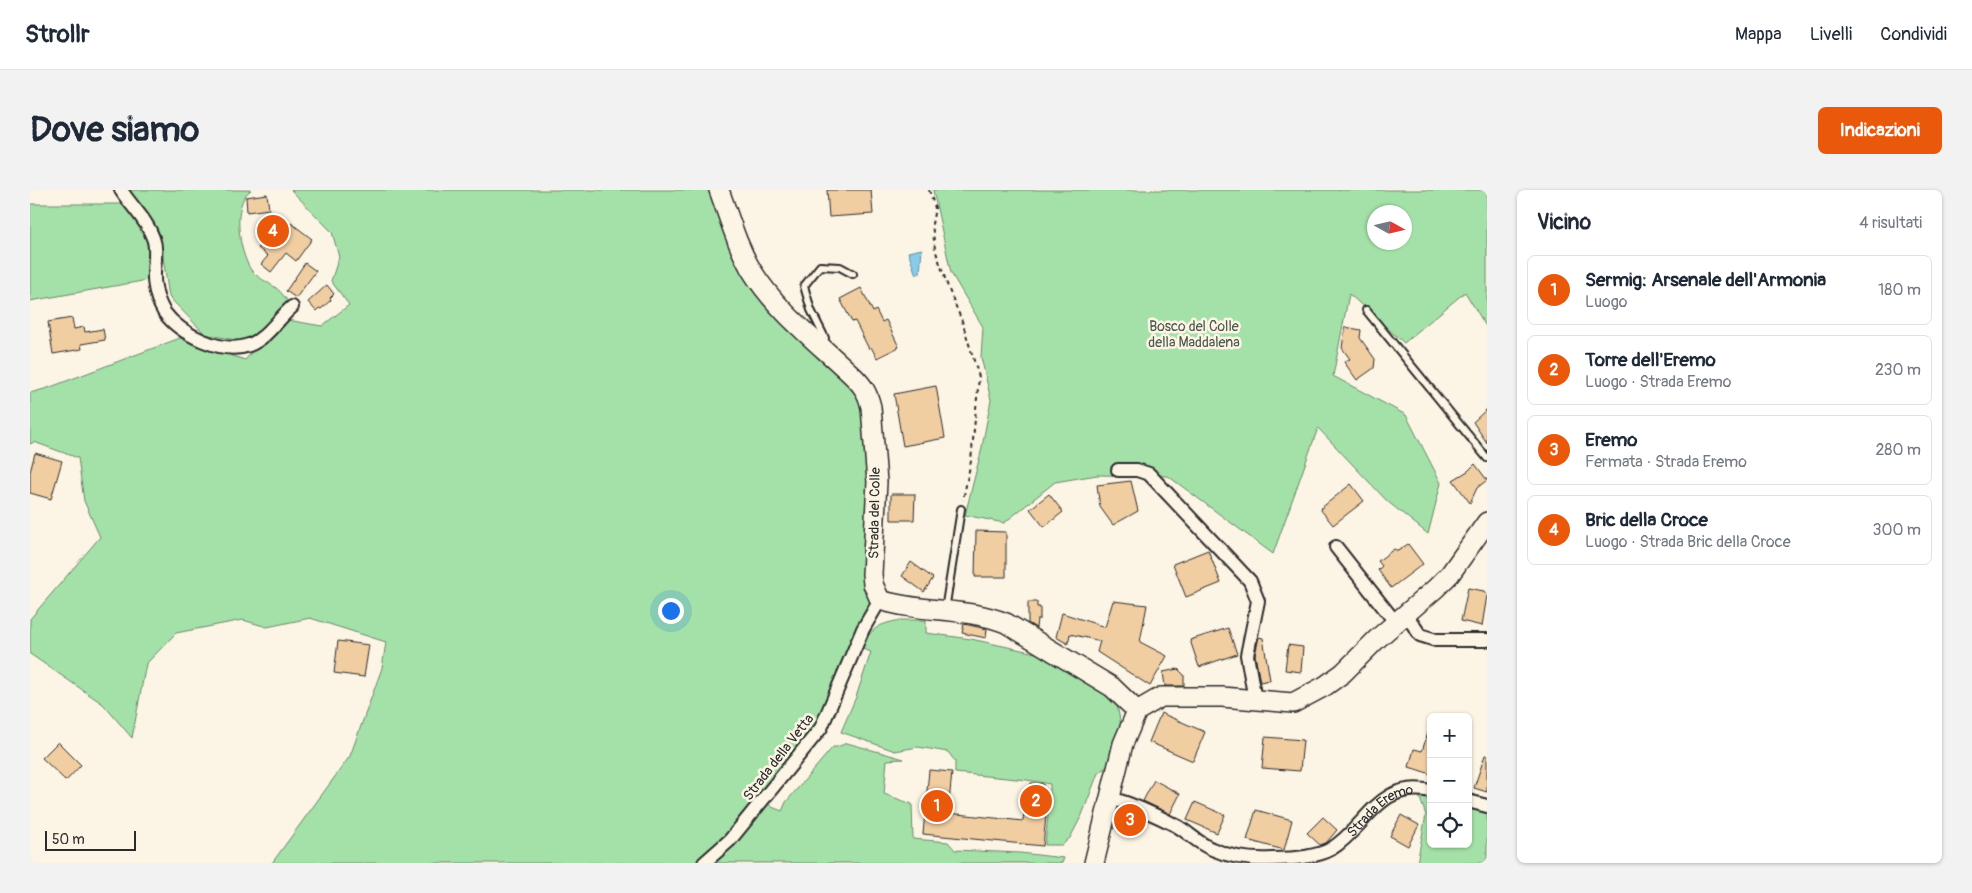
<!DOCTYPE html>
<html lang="it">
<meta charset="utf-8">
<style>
body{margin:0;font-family:Pangolin,sans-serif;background:#f2f2f3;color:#1f2937}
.controls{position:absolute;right:15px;bottom:15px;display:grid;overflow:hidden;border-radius:8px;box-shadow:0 1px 4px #0004}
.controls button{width:45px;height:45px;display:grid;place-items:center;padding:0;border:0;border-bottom:1px solid #e0e1e3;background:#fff;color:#1f2937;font:25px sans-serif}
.compass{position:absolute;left:1337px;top:15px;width:45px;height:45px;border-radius:50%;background:#fff;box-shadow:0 1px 4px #0004;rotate:98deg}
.scale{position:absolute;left:15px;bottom:12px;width:91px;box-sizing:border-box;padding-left:5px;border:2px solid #2b2b2b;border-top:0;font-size:14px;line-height:18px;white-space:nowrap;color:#2b2b2b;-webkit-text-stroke:4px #fcf5e5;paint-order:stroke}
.you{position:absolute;left:640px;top:420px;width:18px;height:18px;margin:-12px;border:4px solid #fff;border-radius:50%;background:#1a73e8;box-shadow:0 0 0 8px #1a73e833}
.badge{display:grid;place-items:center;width:32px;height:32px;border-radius:50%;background:#ea580c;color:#fff;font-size:16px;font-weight:700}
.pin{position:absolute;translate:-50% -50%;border:2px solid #fff;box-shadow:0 1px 5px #0006}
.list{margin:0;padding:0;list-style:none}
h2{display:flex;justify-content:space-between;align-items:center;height:65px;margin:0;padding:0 20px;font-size:21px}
h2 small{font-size:16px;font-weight:400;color:#747a83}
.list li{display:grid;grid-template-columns:32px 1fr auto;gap:15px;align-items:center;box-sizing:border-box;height:70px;margin:0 10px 10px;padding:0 10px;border:1px solid #e0e1e3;border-radius:8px}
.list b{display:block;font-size:19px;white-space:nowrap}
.list p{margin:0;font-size:16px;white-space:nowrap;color:#747a83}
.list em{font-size:16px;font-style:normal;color:#747a83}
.icon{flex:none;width:28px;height:28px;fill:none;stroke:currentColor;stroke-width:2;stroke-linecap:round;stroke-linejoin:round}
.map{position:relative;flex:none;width:1457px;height:673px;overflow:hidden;border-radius:8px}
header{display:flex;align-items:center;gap:30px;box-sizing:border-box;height:70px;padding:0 25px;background:#fff;border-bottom:1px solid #e0e1e3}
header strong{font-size:24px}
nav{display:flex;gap:28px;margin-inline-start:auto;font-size:18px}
.intro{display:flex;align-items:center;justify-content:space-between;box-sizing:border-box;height:120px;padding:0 30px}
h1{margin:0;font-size:35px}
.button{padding:12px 22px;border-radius:8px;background:#ea580c;color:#fff;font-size:18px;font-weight:700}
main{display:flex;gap:30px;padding:0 30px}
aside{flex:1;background:#fff;border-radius:8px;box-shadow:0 1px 4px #0004}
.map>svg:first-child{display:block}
</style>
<header>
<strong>Strollr</strong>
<nav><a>Mappa</a><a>Livelli</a><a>Condividi</a></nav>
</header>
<div class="intro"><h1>Dove siamo</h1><a class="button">Indicazioni</a></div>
<main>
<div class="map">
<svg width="1457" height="673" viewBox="0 0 1457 673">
<rect width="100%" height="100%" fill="#fcf5e5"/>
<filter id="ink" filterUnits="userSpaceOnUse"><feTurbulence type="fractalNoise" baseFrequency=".02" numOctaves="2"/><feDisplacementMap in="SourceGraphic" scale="10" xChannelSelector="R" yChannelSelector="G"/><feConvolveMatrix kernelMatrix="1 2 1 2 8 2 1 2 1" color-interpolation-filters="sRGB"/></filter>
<g filter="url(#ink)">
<g fill="#a4e1a8" stroke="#68866a" fill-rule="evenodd">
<path d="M 94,0 L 221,0 C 201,13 209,62 221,80 C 226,87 238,92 246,98 C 252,102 256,110 261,115 L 228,143 L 210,151 L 175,144 L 139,107 L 130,47 L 96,8 Z"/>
<polygon points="261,0 688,0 732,106 829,200 837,245 840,309 840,410 786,536 731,607 742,617 752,621 756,612 803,557 807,557 817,553 874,569 857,570 854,604 882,614 883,649 918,652 925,660 990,663 1034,668 1032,673 242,673 320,566 352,478 356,452 280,428 237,437 213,430 146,443 116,474 102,548 73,514 0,464 0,429 70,347 54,311 48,268 4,252 0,254 0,203 18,198 150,148 215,170 251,129 292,136 319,115 301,91 309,67 302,42"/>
<path d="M 903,0 L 1457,0 L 1457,138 L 1435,102 L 1374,153 L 1319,104 L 1303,186 L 1376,225 L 1411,293 L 1398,344 L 1357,311 L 1288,238 L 1243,364 L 1138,286 L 1067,285 L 1025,292 L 974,333 L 935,325 L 951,262 L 961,210 L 951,167 L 953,137 L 921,83 ZM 1344,22 L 1374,22 L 1374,52 L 1344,52 Z"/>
<polygon points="0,14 94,14 119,50 118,90 0,111"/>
<path d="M 870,430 L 896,430 L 896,443 L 941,449 L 1019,466 L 1064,491 L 1087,514 L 1091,536 L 1079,575 L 1068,583 L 1052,625 L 1040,648 L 1032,655 L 1015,655 L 1020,606 L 1020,594 L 997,590 L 925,583 L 925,571 L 918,562 L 888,557 L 865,561 L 811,542 L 826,507 L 841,462 L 830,458 C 843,437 847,435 870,430 Z"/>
<polygon points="1388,603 1401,607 1401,654 1438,654 1438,617 1457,623 1457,673 1387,673 1396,625"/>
</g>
<polygon fill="#87cce8" stroke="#628c9c" points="892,59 890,83 886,85 878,62"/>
<g fill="#f1cda2" stroke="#2b2b2b">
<polygon points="797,0 841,0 843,24 799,27"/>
<polygon points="237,4 239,19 217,22 216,7"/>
<polygon points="261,33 282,49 266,71 256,63 241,82 231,74 238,66 228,58 234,51 242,57"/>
<polygon points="275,73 286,81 266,108 256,101"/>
<polygon points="297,95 304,104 300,108 301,110 291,119 289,118 286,121 278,112"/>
<polygon points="831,98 843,122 846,120 852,132 856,130 869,157 847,168 841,157 839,159 825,131 822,132 810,109"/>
<polygon points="42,128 44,139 54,137 55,142 73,139 75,150 51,154 52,159 23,164 18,132"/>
<polygon points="1315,137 1331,140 1330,148 1345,169 1344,178 1327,190 1314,172 1320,169 1312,158"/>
<polygon points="906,196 915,248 873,256 864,204"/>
<polygon points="1457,219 1457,253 1443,232"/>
<polygon points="5,263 32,271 21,309 0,303 0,282"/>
<polygon points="1445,274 1457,290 1447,298 1440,313 1423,290 1438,281"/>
<polygon points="1101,291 1108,321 1083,335 1070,317 1067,295"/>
<polygon points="1321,294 1334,311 1303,335 1290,319"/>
<polygon points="861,304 885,304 884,330 861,330"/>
<polygon points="1019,304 1033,322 1014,337 1000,319"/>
<polygon points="946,341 976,342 976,387 945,387"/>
<polygon points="1378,354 1393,374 1361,398 1348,380 1352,376 1348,371 1364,359 1368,361"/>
<polygon points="1178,360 1191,393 1156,407 1143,374"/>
<polygon points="881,372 903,388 894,402 872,386"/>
<polygon points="1438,398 1454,401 1457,405 1452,436 1431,431"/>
<polygon points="1083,411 1117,415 1110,452 1137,466 1120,496 1067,462 1070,451 1040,444 1038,454 1026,447 1032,423 1075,437"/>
<polygon points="998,412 1007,412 1007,417 1010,417 1010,429 1007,429 1006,438 998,433"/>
<polygon points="934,434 957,439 956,448 932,443"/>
<polygon points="1198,438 1207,464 1169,477 1160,450"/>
<polygon points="1229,447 1233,448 1240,490 1230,492 1225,465"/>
<polygon points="308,451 339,455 334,487 304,483"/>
<polygon points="1258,455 1273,457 1271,482 1255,480"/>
<polygon points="1148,479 1154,485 1154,496 1135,496 1133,482"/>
<polygon points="1131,523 1175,542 1163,571 1119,552"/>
<polygon points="1399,540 1401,541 1401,584 1379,577 1384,559 1392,561"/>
<polygon points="1235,547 1273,550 1270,581 1232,578"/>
<polygon points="28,552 51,575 36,591 12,568"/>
<polygon points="1455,565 1457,565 1457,602 1444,598"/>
<polygon points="899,580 922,582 918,623 993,631 996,603 1000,604 1001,593 1013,594 1012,605 1018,605 1013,656 893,644"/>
<polygon points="1124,590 1150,604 1140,624 1113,611"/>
<polygon points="1165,612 1195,625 1187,643 1157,630"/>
<polygon points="1226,620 1262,630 1254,660 1217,650"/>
<polygon points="1371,625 1389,635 1378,656 1360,646"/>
<polygon points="1293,627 1307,640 1296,653 1290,655 1277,643"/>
</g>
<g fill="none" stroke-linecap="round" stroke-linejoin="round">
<defs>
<g id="lane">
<polyline points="1336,120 1457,268"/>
<polyline points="793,156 795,148 781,120 774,96 790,76 810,77 823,84"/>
<polyline points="915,420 931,319"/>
</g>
<g id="street">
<path d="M 91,0 C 101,16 117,30 123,48 C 129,63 121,81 125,97 C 126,105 130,115 134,122 C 150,144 192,165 219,155 C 237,148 248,129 262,117"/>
<polyline points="1088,280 1107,280 1119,284 1220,391 1228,411 1217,465 1225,510"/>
<polyline points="1306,357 1366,433"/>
<polyline points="1376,424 1390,445 1406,450 1457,450"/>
<path id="s1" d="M 1081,608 C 1104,615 1126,625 1147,636 C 1159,643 1169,654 1182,659 C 1200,667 1223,670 1242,669 C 1261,669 1285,668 1301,659 C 1338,636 1348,590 1401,601"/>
<polyline points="1438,611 1457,616"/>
<polyline points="674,673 700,650 791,538 833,439 850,410"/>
</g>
<g id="secondary">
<path d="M 689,0 C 699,27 707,56 722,81 C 748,123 790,154 825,188 C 834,197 838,204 841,217 L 847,292 L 842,384 L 843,394 L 850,410 C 891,423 936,417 976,433 L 1082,497 L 1107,521"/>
<polyline points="1064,673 1093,554 1107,521 1131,507 1192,507 1263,513 1295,496 1313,483 1347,449 1406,398 1420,384 1457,332"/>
</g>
</defs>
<use href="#lane" stroke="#2b2b2b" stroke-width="10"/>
<use href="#street" stroke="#2b2b2b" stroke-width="16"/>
<use href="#secondary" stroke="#2b2b2b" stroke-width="22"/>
<polyline stroke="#2b2b2b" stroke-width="2" stroke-dasharray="4 4" stroke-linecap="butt" points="899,0 905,18 902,34 905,59 919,100 932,131 949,187 941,271 933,310"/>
<use href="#lane" stroke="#fcf5e5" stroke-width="6"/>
<use href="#street" stroke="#fcf5e5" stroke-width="12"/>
<use href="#secondary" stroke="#fcf5e5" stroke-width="19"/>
</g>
</g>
<g text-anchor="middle" stroke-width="5" stroke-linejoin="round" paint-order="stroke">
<g font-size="14" fill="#49584a" stroke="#fcf5e5">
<text x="1164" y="141">Bosco del Colle<tspan x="1164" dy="16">della Maddalena</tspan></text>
</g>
<g font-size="14" fill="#2b2b2b" stroke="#fcf5e5">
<text transform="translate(844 323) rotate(-89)" y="5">Strada del Colle</text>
<text transform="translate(748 567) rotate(-52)" y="5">Strada della Vetta</text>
<text dy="5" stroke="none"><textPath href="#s1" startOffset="299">Strada Eremo</textPath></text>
</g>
</g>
</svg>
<div class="controls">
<button>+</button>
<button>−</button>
<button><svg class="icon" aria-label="locate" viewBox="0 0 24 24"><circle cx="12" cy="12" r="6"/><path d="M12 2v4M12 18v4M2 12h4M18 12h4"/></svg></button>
</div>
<svg class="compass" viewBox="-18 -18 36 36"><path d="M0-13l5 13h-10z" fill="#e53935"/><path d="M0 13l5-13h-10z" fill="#747a83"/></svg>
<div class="scale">50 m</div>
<div class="you"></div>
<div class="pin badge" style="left:907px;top:616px">1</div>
<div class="pin badge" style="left:1006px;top:611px">2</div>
<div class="pin badge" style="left:1100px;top:630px">3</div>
<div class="pin badge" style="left:243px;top:41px">4</div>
</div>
<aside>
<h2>Vicino<small>4 risultati</small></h2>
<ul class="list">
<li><span class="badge">1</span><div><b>Sermig: Arsenale dell'Armonia</b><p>Luogo</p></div><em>180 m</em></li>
<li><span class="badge">2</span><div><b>Torre dell'Eremo</b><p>Luogo · Strada Eremo</p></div><em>230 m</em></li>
<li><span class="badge">3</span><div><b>Eremo</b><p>Fermata · Strada Eremo</p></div><em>280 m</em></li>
<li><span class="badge">4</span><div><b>Bric della Croce</b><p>Luogo · Strada Bric della Croce</p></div><em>300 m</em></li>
</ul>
</aside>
</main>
